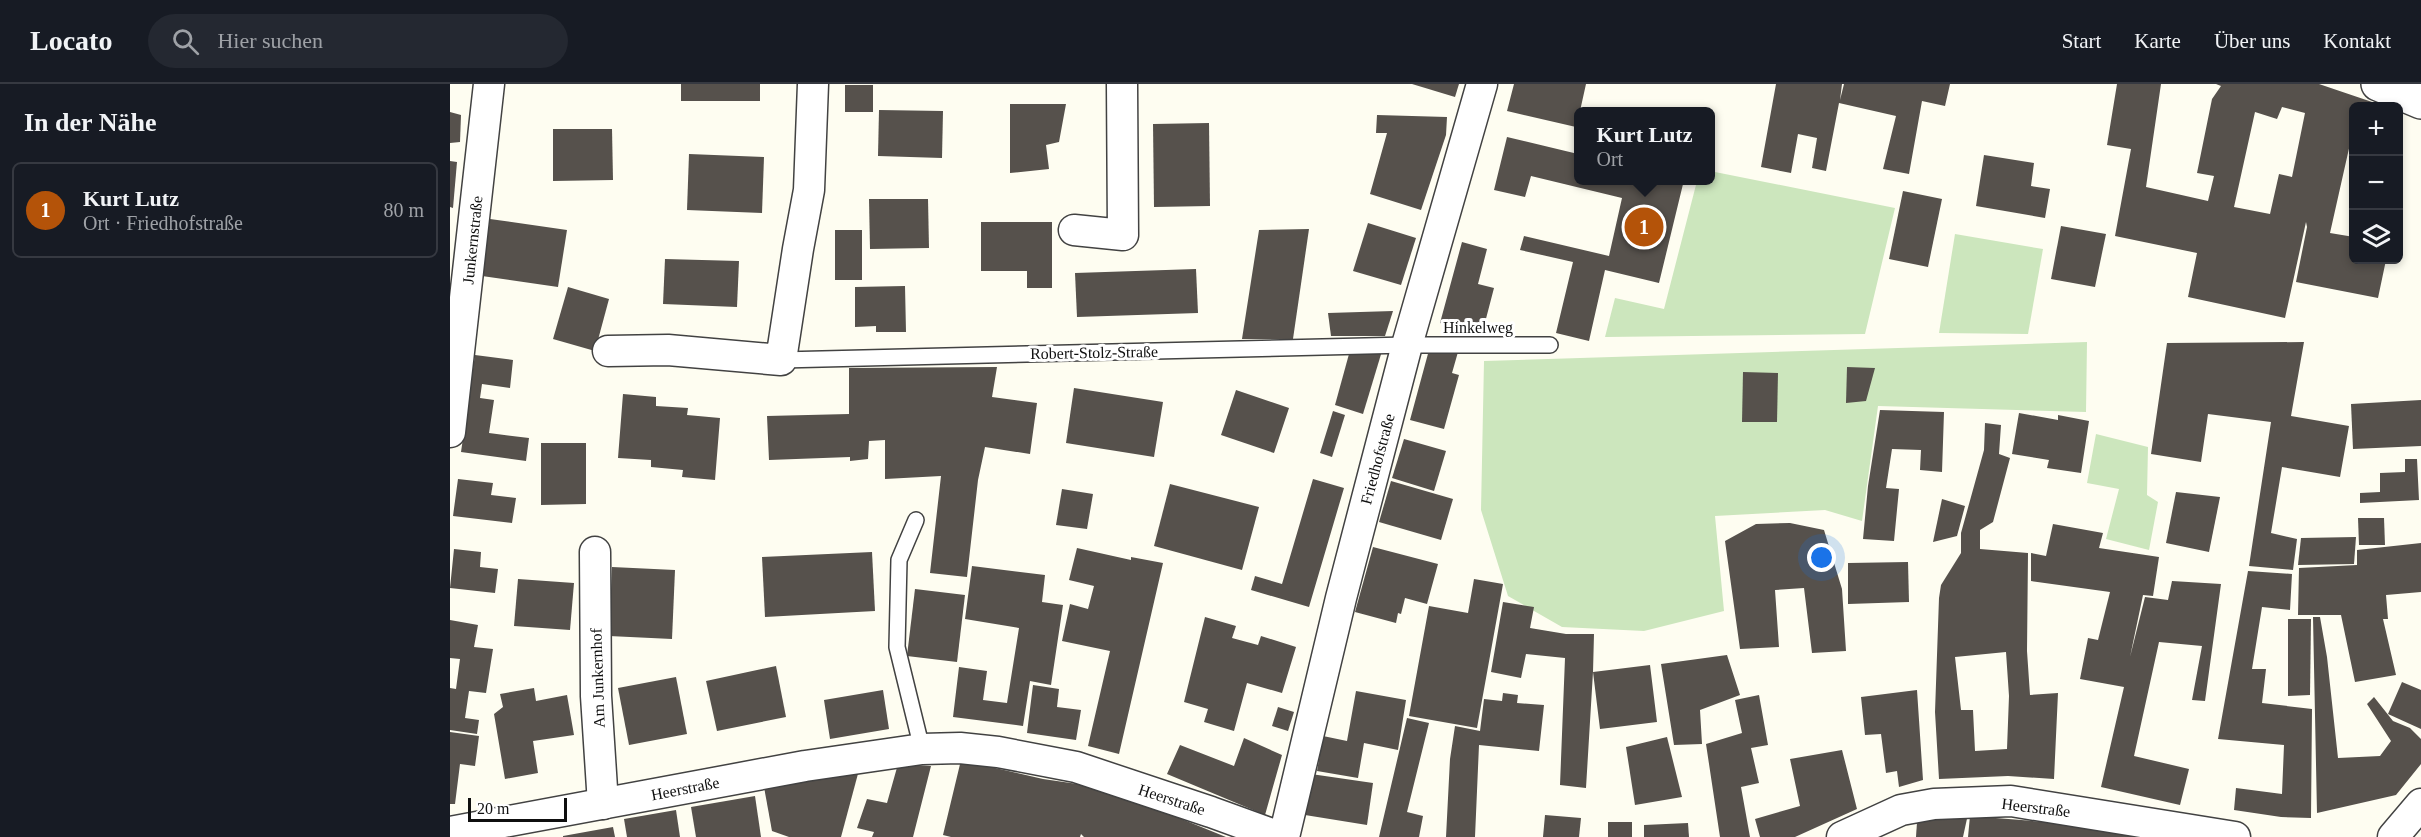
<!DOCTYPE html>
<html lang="de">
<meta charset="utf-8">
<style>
body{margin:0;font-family:"Times New Roman",serif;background:#242831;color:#f1f3f6}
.controls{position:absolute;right:18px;top:18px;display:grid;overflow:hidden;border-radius:9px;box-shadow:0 3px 9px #0003}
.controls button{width:54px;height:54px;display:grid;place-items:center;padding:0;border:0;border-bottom:2px solid #363941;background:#171b24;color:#f1f3f6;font:30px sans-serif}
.scale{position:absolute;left:18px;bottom:15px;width:99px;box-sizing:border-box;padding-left:6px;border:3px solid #0f0f0f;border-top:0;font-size:16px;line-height:21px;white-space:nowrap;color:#0f0f0f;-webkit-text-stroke:4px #fff;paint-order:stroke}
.you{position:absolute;left:1372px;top:474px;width:21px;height:21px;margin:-15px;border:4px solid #fff;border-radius:50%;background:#1a73e8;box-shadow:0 0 0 9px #1a73e833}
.badge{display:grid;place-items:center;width:39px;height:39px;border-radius:50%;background:#b45309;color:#fff;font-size:20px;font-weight:700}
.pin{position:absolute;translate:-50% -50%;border:3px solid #fff;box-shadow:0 2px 6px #0006}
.popup{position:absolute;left:1124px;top:23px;width:141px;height:78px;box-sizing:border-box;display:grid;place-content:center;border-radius:9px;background:#171b24;filter:drop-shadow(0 2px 4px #0005);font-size:20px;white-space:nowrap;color:#9ea1a6}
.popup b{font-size:22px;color:#f1f3f6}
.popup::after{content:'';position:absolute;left:50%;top:100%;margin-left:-12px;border:12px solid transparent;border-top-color:#171b24}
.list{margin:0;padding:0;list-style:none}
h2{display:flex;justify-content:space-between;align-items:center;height:78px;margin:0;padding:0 24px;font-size:26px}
h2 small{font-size:20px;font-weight:400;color:#9ea1a6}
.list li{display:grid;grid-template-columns:39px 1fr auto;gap:18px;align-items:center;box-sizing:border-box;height:96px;margin:0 12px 12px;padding:0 12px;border:2px solid #363941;border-radius:9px}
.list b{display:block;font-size:22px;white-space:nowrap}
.list p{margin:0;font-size:20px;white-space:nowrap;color:#9ea1a6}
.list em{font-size:20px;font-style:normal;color:#9ea1a6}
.icon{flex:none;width:33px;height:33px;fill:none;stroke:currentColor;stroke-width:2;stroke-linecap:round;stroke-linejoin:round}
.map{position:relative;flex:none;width:1971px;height:753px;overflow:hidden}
header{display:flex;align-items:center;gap:36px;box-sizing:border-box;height:84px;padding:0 30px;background:#171b24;border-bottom:2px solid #363941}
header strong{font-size:28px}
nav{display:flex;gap:33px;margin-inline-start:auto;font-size:21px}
.search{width:420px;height:54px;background:#242831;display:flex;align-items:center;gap:15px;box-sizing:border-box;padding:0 21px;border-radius:33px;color:#9ea1a6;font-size:22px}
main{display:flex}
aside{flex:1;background:#171b24}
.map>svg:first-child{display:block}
</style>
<header>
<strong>Locato</strong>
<div class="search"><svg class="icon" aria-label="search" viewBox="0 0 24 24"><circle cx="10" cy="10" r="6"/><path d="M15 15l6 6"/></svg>Hier suchen</div>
<nav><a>Start</a><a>Karte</a><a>Über uns</a><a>Kontakt</a></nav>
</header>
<main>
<aside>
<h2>In der Nähe<small></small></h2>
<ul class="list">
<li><span class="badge">1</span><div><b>Kurt Lutz</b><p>Ort · Friedhofstraße</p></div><em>80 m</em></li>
</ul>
</aside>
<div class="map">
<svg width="1971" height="753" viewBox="0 0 1971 753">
<rect width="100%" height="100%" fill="#fefdf1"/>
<g fill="#cce6bd">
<polygon points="1260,87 1445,124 1415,250 1155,253 1165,214 1214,225 1247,97 1260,96"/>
<polygon points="1505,150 1593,165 1578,250 1489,249"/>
<polygon points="1637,258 1636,328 1428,322 1412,437 1375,426 1265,432 1274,527 1194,547 1112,543 1058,512 1031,426 1034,277"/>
<polygon points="1646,350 1698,363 1697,411 1708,418 1699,466 1656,455 1669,405 1637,399"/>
</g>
<g fill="#56514c" fill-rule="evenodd">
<rect x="231" y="0" width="79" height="17"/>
<polygon points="962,0 1009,0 1005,13"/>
<polygon points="1064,0 1136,0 1130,27 1128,27 1126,43 1057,27"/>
<polygon points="1326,0 1392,0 1390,16 1394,0 1500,0 1495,22 1472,17 1459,90 1433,85 1446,32 1389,19 1376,87 1362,84 1367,54 1348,50 1341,89 1311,83"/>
<path d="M 1667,0 L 1711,0 L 1696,103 L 1758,117 L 1764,92 L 1747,89 L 1762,15 L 1771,2 L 1766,0 L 1869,0 L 1928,20 L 1927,22 L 1904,22 L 1904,62 L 1900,60 L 1880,149 L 1904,153 L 1904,176 L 1936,176 L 1928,214 L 1846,198 L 1857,143 L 1856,138 L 1835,234 L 1738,213 L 1747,169 L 1665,152 L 1681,65 L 1657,61 ZM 1832,23 L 1855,29 L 1842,93 L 1829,90 L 1820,130 L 1784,123 L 1805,28 L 1827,35 Z"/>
<rect x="395" y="1" width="28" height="27"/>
<polygon points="560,20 616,20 609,58 596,61 599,85 560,89"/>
<polygon points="429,26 493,27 492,74 428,72"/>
<polygon points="0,28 11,31 10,58 0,59"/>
<polygon points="927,31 997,33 996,51 971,126 920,110 937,49 926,49"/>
<polygon points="759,39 760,122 704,123 703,40"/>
<polygon points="103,45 162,45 163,96 103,97"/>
<polygon points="1057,53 1128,70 1128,96 1234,96 1209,199 1155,186 1139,257 1106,249 1123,178 1070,166 1074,152 1159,172 1172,114 1081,92 1075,113 1044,106"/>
<polygon points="239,70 314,73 312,129 237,126"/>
<polygon points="1534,71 1584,79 1581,102 1600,105 1595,134 1526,122"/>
<polygon points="0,77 7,78 3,124 0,123"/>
<polygon points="1453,107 1492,115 1478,183 1439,175"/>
<polygon points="419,115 478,115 479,164 420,165"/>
<polygon points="40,135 117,146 108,203 32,192"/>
<polygon points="531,138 602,138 602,204 577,204 577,187 531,187"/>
<polygon points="918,139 966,154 951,201 903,187"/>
<polygon points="1611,142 1656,150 1645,203 1601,195"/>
<polygon points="859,145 843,255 792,255 809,146"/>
<rect x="385" y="146" width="27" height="50"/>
<polygon points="1012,158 1037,165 1028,200 1044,204 1032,250 990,239"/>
<polygon points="215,175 289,177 287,223 213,220"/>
<polygon points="746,185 748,229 627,233 625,189"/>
<polygon points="455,202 456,248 426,248 426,242 405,243 405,203"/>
<polygon points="118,203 159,215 145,267 103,255"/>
<polygon points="943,227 935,252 881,252 878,229"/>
<polygon points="1854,258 1841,332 1899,342 1890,393 1832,383 1821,449 1847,455 1843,486 1799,482 1821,338 1758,330 1751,378 1701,370 1717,259"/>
<polygon points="979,266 1008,268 1002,289 1009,291 994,345 960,336"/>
<polygon points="932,267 913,330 885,321 899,270"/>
<polygon points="25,271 63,276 60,304 32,300 30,314 44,316 39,349 79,354 76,377 11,368"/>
<polygon points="547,283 542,313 587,319 580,370 535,363 528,396 517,493 480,489 491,392 435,395 435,356 419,357 418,375 400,377 400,373 319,376 317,332 399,330 399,284"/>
<polygon points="1397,283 1425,284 1416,317 1396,319"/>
<polygon points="1293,288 1328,289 1327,338 1292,338"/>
<polygon points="624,304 713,318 704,373 616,359"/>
<polygon points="786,306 839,324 824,369 771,351"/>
<polygon points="173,310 206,313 206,322 238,324 237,331 270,334 265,396 232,393 233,386 201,383 201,376 168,374"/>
<polygon points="1971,316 1971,362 1903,365 1901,320"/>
<polygon points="1430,326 1494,328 1492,388 1470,386 1471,366 1442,365 1436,404 1449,405 1444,457 1413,455 1418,402"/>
<polygon points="883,327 895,331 882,373 870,369"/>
<polygon points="1569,329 1608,336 1608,331 1639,337 1631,389 1597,384 1599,376 1562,370"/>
<path d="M 1535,339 L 1551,341 L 1549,370 L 1560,374 L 1543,438 L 1530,446 L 1530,465 L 1578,469 L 1577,567 L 1580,611 L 1608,609 L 1604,695 L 1558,692 L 1489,695 L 1485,628 L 1489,514 L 1491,501 L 1511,469 L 1511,449 L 1534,366 ZM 1556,568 L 1559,612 L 1557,665 L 1525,667 L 1523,626 L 1511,626 L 1505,573 Z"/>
<polygon points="954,355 996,367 984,407 942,394"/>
<polygon points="91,359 136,359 136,420 91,421"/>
<polygon points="1955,375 1967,375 1969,416 1910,419 1910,409 1930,408 1930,389 1955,388"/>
<polygon points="8,395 43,399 41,411 66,414 62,439 3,432"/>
<polygon points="863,395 894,404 859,523 801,506 805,492 832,500"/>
<polygon points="941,397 1003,415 991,456 929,438"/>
<polygon points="720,400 809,423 792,486 704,462"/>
<polygon points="612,405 643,410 637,445 606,441"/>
<polygon points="1726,408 1770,413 1759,468 1716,459"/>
<polygon points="1492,415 1515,422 1507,452 1483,458"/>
<polygon points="1908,434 1934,434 1935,461 1909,461"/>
<polygon points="1340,439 1374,446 1392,505 1396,567 1362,569 1354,504 1325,506 1329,563 1290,565 1275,457 1306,440"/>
<polygon points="1603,440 1653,449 1649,464 1709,473 1703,512 1693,511 1680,573 1695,513 1718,516 1722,497 1771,500 1755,617 1742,616 1752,562 1709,558 1684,672 1739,685 1730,721 1651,703 1674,603 1630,595 1638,554 1648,556 1660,508 1581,497 1581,469 1596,472"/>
<polygon points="1906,453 1904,480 1848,481 1851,454"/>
<polygon points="1971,459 1971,508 1936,511 1938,535 1933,535 1946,591 1905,598 1891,531 1848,531 1849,484 1907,481 1907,466"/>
<polygon points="923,463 988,480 977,520 955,514 951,530 948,529 946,539 905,528"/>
<polygon points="627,464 681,476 681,473 713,479 669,670 638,662 660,567 612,557 620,520 638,525 644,502 619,496"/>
<polygon points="4,465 31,468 30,483 48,485 45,509 0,504"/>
<polygon points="422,468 425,527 315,533 312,473"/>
<polygon points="1458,478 1459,518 1398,520 1398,479"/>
<polygon points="522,482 595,491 592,518 613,521 601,601 580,597 573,642 503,633 509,583 537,587 533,616 557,619 569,544 515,535"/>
<polygon points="162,483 225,486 222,555 159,552"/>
<polygon points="1798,487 1842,490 1840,526 1812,523 1802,585 1816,585 1812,619 1862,625 1861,734 1831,733 1784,726 1786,704 1832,710 1834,661 1768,655"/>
<polygon points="68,495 124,499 120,546 64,542"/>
<polygon points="1024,495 1053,500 1027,644 959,632 979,522 1018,529"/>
<polygon points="465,505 515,511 507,578 457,572"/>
<polygon points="1053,518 1084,523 1080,544 1116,550 1144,550 1143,588 1200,581 1207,638 1150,645 1143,588 1136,704 1110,701 1115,574 1076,570 1071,594 1041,588"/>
<polygon points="755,533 786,542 782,554 808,561 811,552 846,563 832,609 797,599 784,647 754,638 758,625 734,618"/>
<polygon points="1863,533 1870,533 1877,573 1888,674 1930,672 1941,657 1917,620 1924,613 1943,637 1960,644 1971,655 1971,680 1946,711 1867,729"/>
<polygon points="1838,535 1861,535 1860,611 1838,612"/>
<polygon points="0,536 28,541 24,563 43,565 36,609 19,607 15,634 29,636 27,650 0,646 0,604 6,605 10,575 0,574"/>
<polygon points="1277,571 1290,611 1250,626 1252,660 1224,661 1211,580"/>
<polygon points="326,582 336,633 267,647 256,597"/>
<polygon points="226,593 237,650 179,661 168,604"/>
<polygon points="1952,598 1971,606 1971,645 1938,630"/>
<polygon points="583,601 609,605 607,623 631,626 626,656 577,649"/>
<polygon points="84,604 86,617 117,611 124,651 83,657 88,689 55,695 44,630 53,623 50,610"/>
<polygon points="433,606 439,645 380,655 374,616"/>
<polygon points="1467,606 1473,696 1449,703 1447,687 1436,689 1431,650 1415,651 1411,613"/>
<polygon points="906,607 956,616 948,666 914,659 908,694 867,687 873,652 897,657"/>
<polygon points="1053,609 1068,611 1067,619 1094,621 1089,667 1029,661 1025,753 996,753 1000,675 1005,642 1030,647 1034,615 1052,617"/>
<polygon points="1309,611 1318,661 1301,664 1309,699 1291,703 1300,753 1270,753 1256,660 1292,649 1285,616"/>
<polygon points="828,623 844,628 838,647 822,642"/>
<polygon points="957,634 979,639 957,728 973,732 969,753 929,753"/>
<polygon points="0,648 29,652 25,682 10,680 5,720 0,720"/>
<polygon points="1217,653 1232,713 1185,721 1176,663"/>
<polygon points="794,654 832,671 815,731 717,690 730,661 784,682"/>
<polygon points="1392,666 1407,725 1345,753 1310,753 1305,735 1350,722 1340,675"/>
<polygon points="511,676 593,695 655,704 776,753 634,753 631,750 630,753 501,753 493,751"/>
<polygon points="448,680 481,682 463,753 422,753 424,748 407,744 417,715 437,719"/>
<polygon points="409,686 391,753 339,753 322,747 314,703"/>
<polygon points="861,690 923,699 917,741 855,731"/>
<polygon points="305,712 311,753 246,753 241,723"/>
<polygon points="226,726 230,753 177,753 174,735"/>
<polygon points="1518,730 1513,753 1466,753 1467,738"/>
<polygon points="1095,731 1131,734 1129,753 1093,753"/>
<polygon points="1520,732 1634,741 1698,753 1518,753"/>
<rect x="1158" y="738" width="24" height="15"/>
<polygon points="1238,739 1239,753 1194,753 1194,741"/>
<polygon points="163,743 165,753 113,753 113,752"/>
</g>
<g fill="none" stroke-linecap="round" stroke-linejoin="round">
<defs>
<g id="service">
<polyline points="331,276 957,261 1100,261"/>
<polyline points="466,436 449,476 447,563 472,665"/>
</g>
<g id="minor">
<polyline points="624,146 673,151 672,0"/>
<polyline points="158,267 218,266 331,276 348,165 359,106 363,0"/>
<polyline points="0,348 39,0"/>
<polyline points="145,468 146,612 153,720"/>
<polyline points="0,748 355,682 472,665 510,664 548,668 626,683 761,728 830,753"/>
<polyline points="834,753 891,514 957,261 1032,0"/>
<polyline points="1392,753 1451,726 1484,720 1561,717 1785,753"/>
<polyline points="1943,753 1971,720"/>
</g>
<polyline id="tertiary" points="1928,0 1971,18"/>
</defs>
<use href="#service" stroke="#424242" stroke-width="18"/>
<use href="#minor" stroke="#424242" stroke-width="33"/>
<use href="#tertiary" stroke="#424242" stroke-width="36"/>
<use href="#service" stroke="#fff" stroke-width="15"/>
<use href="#minor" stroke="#fff" stroke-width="30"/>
<use href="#tertiary" stroke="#fff" stroke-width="33"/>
</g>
<g text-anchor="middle" stroke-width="6" stroke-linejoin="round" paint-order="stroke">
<g font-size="16" fill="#0f0f0f" stroke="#fff">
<text transform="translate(22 156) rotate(-84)" y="6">Junkernstraße</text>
<text x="1028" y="249">Hinkelweg</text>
<text transform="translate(644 268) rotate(-1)" y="6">Robert-Stolz-Straße</text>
<text transform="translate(927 375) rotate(-75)" y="6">Friedhofstraße</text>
<text transform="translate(147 594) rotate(-92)" y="6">Am Junkernhof</text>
<text transform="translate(235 704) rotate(-11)" y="6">Heerstraße</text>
<text transform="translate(722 715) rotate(18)" y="6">Heerstraße</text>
<text transform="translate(1586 723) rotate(7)" y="6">Heerstraße</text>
</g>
</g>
</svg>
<div class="controls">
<button>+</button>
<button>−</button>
<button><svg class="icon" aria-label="layers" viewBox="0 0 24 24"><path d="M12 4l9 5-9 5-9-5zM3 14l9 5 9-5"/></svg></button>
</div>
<div class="scale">20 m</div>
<div class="you"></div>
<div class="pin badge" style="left:1194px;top:143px">1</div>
<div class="popup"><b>Kurt Lutz</b>Ort</div>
</div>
</main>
